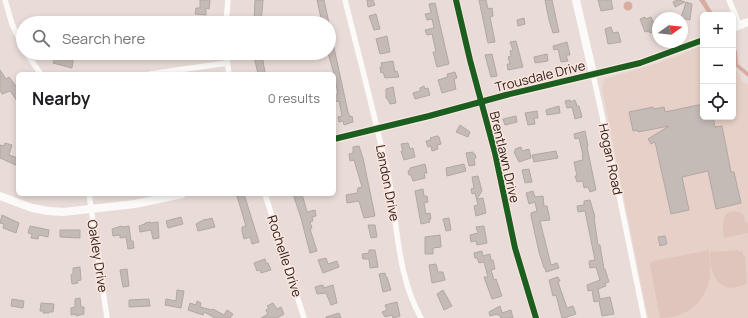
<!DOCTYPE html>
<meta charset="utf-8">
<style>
body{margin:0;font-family:Manrope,sans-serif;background:#f2f2f2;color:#202124}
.controls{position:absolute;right:12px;top:12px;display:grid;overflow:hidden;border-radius:6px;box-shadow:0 2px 6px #0003}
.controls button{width:36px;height:36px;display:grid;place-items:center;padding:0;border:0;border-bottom:1px solid #e0e0e0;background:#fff;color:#202124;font:20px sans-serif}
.compass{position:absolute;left:652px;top:12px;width:36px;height:36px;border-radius:50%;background:#fff;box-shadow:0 2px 6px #0003;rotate:75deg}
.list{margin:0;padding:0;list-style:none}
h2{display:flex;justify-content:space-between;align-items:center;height:52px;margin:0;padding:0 16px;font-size:17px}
h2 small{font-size:13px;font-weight:400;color:#757577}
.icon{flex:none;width:22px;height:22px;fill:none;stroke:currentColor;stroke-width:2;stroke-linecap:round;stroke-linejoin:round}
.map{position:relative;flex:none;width:748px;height:318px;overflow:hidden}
.search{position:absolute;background:#fff;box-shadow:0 2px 6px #0003;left:16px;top:16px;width:320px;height:44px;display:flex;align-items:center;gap:10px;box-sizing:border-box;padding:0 14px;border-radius:22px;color:#757577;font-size:15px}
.panel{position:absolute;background:#fff;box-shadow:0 2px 6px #0003;left:16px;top:72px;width:320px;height:124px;border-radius:6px}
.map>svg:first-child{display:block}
</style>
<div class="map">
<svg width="748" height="318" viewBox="0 0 748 318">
<rect width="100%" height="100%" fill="#e9dcd8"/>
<polygon fill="#e7d0c8" points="703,46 703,117 733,117 733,65 743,82 748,85 748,318 648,318 602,89 604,79 652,65"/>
<g fill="#e0c5bc">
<path d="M 734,211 L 740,212 L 744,215 L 745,223 L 748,222 L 748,233 L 724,238 C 723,232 721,216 728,213 C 730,211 732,212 734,211 Z"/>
<path d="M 709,250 C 709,259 711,270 710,278 C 704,304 686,318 660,318 L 650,264 L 653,261 Z"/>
<path d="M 739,250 L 739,252 L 742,251 L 744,256 L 745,256 L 747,283 C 721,298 709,275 710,252 Z"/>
</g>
<g fill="#d8ada0">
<polygon points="699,0 705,0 714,15 709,15"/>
<circle cx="628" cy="6" r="4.5"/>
<polygon points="733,44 737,51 738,64 748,72 748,77 734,65"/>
</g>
<g fill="#c4bab6" stroke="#b1a8a4">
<polygon points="200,0 210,0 209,9 206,8 206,15 195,14 196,8 200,8"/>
<polygon points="255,0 263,0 261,23 254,23 254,21"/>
<polygon points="317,0 324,0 329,23 307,23 307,21 321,18"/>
<polygon points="367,0 373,0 375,5 368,7"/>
<polygon points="479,0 486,0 488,9 492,8 493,16 490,17 495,42 488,43"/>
<polygon points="545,0 552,0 559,32 553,33 549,20"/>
<polygon points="598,0 611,0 613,9 601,11"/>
<polygon points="677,0 679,0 685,2 675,7 673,2"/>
<polygon points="686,2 692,4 690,20 681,18"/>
<polygon points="435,3 449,64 437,67 433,52 436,52 432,34 427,35 425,30 434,28 432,19 427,20 425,14 431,13 429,4"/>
<polygon points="376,14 380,29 374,30 369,16"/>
<polygon points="645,17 645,19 651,17 653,22 658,20 658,28 655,29 656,31 650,33 649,31 645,32 640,19"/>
<polygon points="524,18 525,24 518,26 517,20"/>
<polygon points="611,27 613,33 618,32 621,42 608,44 605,29"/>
<polygon points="331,34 348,112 350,117 352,116 353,122 344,125 343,121 339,122 338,117 342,116 339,101 334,102 334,95 338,94 336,84 334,84 334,74 328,53 329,35"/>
<polygon points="387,36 390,52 380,54 376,39"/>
<polygon points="516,41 523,67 508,70 507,64 510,64 508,57 511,56 510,51 513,50 510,42"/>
<polygon points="567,42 570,55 566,55 568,61 561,62 558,49 554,50 553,46"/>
<polygon points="57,53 65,53 64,58 73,60 72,68 53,63"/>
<polygon points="82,53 101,53 101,55 83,58"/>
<polygon points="492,54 497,76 491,77 485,55"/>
<polygon points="547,54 548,61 535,63 534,57"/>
<polygon points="262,56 265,72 258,74 254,57"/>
<polygon points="393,61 395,72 397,71 399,77 385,78 383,72 381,73 380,67 382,67 381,63"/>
<polygon points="0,70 6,79 9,77 18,89 18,102 10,91 2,94 0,90"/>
<polygon points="455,72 457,78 454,79 456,89 442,93 438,80 448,77 447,74"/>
<polygon points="424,86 425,89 428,88 430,95 415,99 413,93 420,91 420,88"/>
<polygon points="393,87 396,103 390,104 387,98 386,98 386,89"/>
<polygon points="570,100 570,102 575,100 577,106 579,106 582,117 575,119 572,107 567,108 565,101"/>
<polygon points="703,104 703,117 713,117 715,127 722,126 731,172 734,172 741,203 716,209 708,171 682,177 689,210 671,214 655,142 651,144 648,139 669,126 638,132 637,130 633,131 629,112 653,107 654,109 664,107 665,112"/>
<polygon points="559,106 560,113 547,115 546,110"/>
<polygon points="537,111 538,118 534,118 535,124 528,125 525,113"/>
<polygon points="516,116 517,122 505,125 503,119"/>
<polygon points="460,125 470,132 468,137 456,132"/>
<polygon points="585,131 588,146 587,147 596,190 590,192 588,187 584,188 583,181 577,182 575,176 577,176 574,162 583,160 582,155 583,155 579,138 575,139 574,134"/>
<polygon points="437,136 438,136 439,137 441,144 437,145 438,149 432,151 431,146 428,147 426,141 431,140 430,138"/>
<polygon points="5,143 12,145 9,155 18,158 18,166 0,158 0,145 4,146"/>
<polygon points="408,143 410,149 413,148 415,157 404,160 401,151 403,151 401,144"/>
<polygon points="359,146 363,158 375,216 364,218 359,201 347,203 346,195 357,193 358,188 362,187 354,160 350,161 349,154 353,153 353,147"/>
<polygon points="521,147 522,151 529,149 531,158 519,162 514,152 515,151 515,149"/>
<polygon points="556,151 558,158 534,162 532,155"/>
<polygon points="473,152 473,154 475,154 476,158 474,159 475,165 469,166 466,153"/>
<polygon points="425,164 427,173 424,173 425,178 413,181 411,175 409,175 408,171 410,170 410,168"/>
<polygon points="464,164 466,171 447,176 446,168"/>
<polygon points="529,169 532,182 525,183 522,170"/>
<polygon points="478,176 482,191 477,199 483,198 486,213 476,216 474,206 478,205 475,193 472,194 471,189 474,188 472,177"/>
<polygon points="423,189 424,196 427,196 428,202 424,203 426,214 430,213 431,219 429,219 430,222 421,224 415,191"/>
<polygon points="533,191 535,197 543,196 544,206 547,206 550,220 540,221 551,265 557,263 559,268 546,272 545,268 544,268 539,252 531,216 531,213 537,211 535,202 529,204 526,193"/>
<polygon points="244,194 259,242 252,244 250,237 244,239 242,231 242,227 246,226 237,196"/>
<polygon points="293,194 302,194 307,212 315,210 316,216 312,217 313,221 310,222 312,228 310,229 317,251 310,253 301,218"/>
<polygon points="590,200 595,217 594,217 598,245 600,245 604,269 605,269 609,282 605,283 606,286 598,289 600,299 610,297 614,314 602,316 599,301 594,302 592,290 588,291 587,285 600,280 596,267 590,268 589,261 595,260 585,211 578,212 577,206 584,205 584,201"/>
<polygon points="2,215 19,223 16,233 3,228 4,224 0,223"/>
<polygon points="181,217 183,224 168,228 166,221"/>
<polygon points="212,218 215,227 198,231 196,224 205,219 205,220"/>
<polygon points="449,218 451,230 446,231 443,219"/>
<polygon points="150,222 150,223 158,222 159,238 153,239 151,230 140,232 139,226 145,224 145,223"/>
<polygon points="368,225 375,225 377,237 371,238"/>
<polygon points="30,226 49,230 48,237 39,235 38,239 31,238 32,234 28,233"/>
<polygon points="121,226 122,227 129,226 131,241 133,241 134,248 128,249 126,237 120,238 120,235 113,236 112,229"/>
<polygon points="484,226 487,243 477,245 476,241 471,242 470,235 478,233 476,227"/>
<polygon points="60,230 80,230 80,238 60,237"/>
<polygon points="440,235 441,247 433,248 433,254 425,254 425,237"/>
<polygon points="665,236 667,244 660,246 658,237"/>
<polygon points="369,250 375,250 378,267 370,268 369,259 363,259 362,254 369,253"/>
<polygon points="482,251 483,256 490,254 491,260 493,260 495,269 491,270 494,280 496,279 502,296 492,299 484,277 488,277 484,262 479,263 477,258 475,258 474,253"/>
<polygon points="326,258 328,264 337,261 339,267 323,273 318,260"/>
<polygon points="265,259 266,263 268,263 271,270 261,273 260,270 257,271 254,263"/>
<polygon points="436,264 438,272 443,272 445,280 432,283 429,265"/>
<polygon points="80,267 81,280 77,281 78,283 72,284 71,275 73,274 73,268"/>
<polygon points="127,269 129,286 123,287 120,270"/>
<polygon points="385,273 386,277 387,277 391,290 383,292 379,274"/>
<polygon points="558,277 560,281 558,282 567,308 573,306 576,314 564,318 562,318 556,295 553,296 549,280"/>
<polygon points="323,285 324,288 333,285 337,303 331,305 326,293 317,294 315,287"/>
<polygon points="177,290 184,291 181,308 165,305 166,299 176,301"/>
<polygon points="443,290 452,306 444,310 437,294"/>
<polygon points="80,298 81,307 84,307 84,314 76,316 76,314 71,315 71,308 75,307 75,299"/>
<polygon points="12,299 24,301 23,308 11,306"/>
<polygon points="149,299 150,306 129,307 129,300"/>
<polygon points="197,301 201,303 200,307 212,310 213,309 224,315 227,310 233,314 230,318 215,318 204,312 203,315 188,310 190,303 196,305"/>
<polygon points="397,302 400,316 393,318 392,315 385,317 382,312 387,310 385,305"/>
<polygon points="41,303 54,304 53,312 49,312 49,313 43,313 44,311 40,311"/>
<polygon points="273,303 277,309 281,307 284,314 277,318 261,318 268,314 266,310 269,308 267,306"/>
<polygon points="500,306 502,313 511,310 513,318 501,318 499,315 497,315 497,314 490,316 489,312"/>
<polygon points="339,313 341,318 326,318 326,317"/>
</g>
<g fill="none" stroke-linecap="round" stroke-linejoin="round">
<g stroke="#fcfaf9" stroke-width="5.5">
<polyline points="5,0 12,24 23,47"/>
<path d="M 345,0 C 360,60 376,120 389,180 C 398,227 397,275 421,318"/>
<polyline points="456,0 470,60 495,153 515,248 536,318"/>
<polyline points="729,0 740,26"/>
<polyline points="226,23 228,0"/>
<polyline points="26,53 41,74"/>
<polyline points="226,53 229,74"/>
<polyline points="150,74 227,63"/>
<polyline points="593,74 616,180 644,318"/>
<polyline points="89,194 107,318"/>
<polyline points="265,194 304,318"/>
</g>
<g stroke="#fcfaf9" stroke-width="8">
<polyline points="576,0 593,74"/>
<polyline points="733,28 748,22"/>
<polyline points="334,139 429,116 506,95 640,63 703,40"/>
<polyline points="0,196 32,208 48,211 63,212 135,204 182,194"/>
</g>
<defs>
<g id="cycleway">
<polyline points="456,0 470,60 495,153 515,248 536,318"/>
<polyline points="334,139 429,116 506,95 640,63 703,40"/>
</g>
</defs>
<use href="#cycleway" stroke="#fde5de" stroke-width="8"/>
<use href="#cycleway" stroke="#1b5e20" stroke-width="6"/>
</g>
<g text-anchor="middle" stroke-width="3" stroke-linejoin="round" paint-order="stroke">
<g font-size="13" fill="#28201d" stroke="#fde5de">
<text transform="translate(540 76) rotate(-14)" y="5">Trousdale Drive</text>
<text transform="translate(505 157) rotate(77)" y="5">Brentlawn Drive</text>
<text transform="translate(611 159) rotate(78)" y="5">Hogan Road</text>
<text transform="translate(388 183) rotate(79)" y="5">Landon Drive</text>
<text transform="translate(98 256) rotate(81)" y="5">Oakley Drive</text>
<text transform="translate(285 256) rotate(72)" y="5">Rochelle Drive</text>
</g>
</g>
</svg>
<div class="controls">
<button>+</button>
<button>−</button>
<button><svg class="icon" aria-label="locate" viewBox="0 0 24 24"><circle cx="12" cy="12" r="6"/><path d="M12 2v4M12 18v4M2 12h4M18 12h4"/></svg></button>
</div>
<svg class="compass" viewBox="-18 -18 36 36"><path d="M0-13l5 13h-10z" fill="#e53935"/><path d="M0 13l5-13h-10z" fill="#757577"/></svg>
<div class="search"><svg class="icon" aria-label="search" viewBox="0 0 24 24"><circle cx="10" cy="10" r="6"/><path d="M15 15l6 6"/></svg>Search here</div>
<section class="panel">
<h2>Nearby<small>0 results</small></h2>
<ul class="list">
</ul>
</section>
</div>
